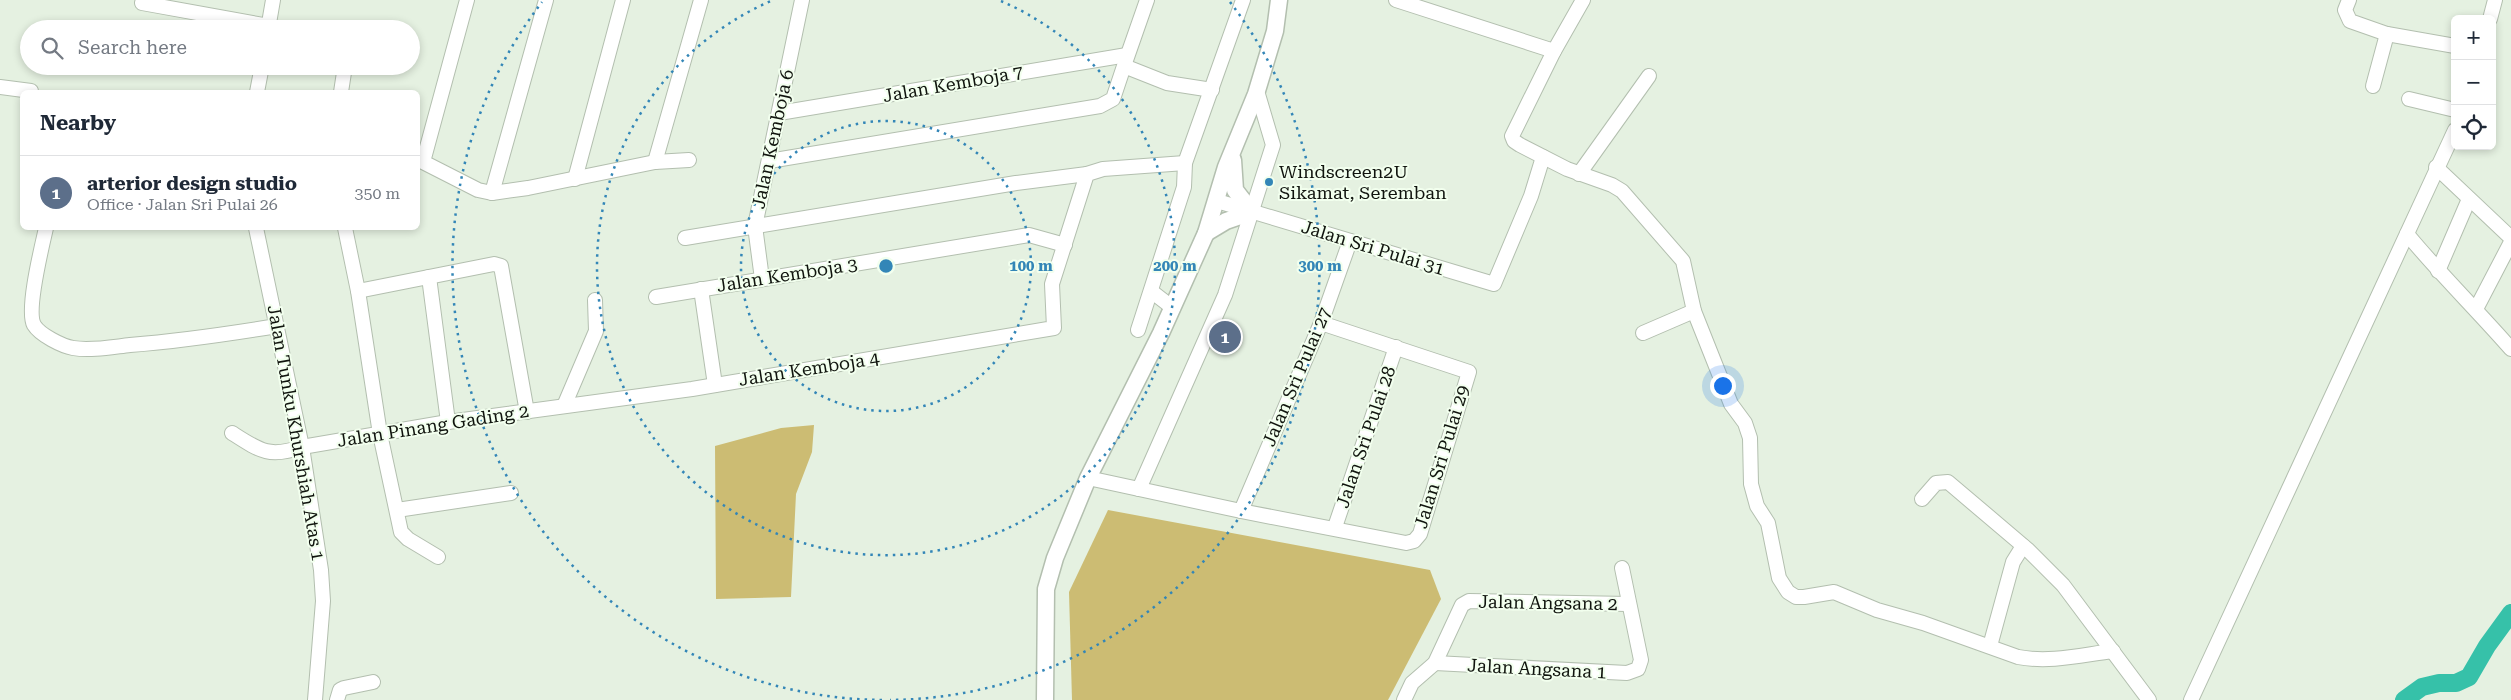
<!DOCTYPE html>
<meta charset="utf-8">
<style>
body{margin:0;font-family:"Roboto Serif",serif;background:#f2f2f3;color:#1f2937}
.controls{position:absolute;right:15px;top:15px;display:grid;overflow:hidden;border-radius:8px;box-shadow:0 2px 8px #0003}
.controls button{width:45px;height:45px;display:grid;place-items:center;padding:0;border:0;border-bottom:1px solid #e0e1e3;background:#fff;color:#1f2937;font:25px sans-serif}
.you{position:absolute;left:1722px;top:385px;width:18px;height:18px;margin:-12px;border:4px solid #fff;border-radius:50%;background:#1a73e8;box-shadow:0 0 0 8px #1a73e833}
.badge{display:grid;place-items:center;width:32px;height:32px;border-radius:50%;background:#7c3aed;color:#fff;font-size:16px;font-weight:700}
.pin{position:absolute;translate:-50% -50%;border:2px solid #fff;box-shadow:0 1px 5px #0006}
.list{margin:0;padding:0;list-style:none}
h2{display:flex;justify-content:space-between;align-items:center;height:65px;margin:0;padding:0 20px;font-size:21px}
h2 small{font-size:16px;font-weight:400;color:#747a83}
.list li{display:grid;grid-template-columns:32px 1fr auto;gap:15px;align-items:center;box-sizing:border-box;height:75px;padding:0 20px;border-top:1px solid #e0e1e3}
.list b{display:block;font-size:19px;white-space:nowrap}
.list p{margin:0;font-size:16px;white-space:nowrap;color:#747a83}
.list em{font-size:16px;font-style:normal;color:#747a83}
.icon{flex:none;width:28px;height:28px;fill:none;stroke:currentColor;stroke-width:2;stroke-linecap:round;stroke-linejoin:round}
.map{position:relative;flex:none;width:2511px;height:700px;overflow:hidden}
.search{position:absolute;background:#fff;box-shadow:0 2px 8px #0003;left:20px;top:20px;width:400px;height:55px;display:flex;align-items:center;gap:12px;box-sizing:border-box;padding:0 18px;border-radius:28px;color:#747a83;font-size:19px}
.panel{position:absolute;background:#fff;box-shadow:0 2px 8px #0003;left:20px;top:90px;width:400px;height:140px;border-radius:8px}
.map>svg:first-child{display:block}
</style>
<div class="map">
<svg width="2511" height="700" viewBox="0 0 2511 700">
<rect width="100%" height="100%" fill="#e5f1e1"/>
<g fill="#ccbc73">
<polygon points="814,425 812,452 796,494 791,597 716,599 715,446 781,428"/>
<polygon points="1108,510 1430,570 1441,599 1388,700 1072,700 1069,592"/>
</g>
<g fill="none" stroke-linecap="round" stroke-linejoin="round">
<polyline stroke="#36c1a9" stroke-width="18" points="2404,700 2422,687 2439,683 2456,683 2469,677 2487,646 2511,613"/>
<defs>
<g id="minor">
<polyline points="467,0 423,162 478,190 492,193 528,188 655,162 689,160"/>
<polyline points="1396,0 1554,51"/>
<path d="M 1583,0 L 1554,51 L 1512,136 L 1514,141 L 1520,145 L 1567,169 L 1612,185 L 1622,191 L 1683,261 L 1694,311 L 1731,404 L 1745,423 L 1750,438 L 1751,484 L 1757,506 L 1768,523 L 1779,578 L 1788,592 L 1796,597 L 1804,597 L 1834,592 L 1877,610 L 1923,623 L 2018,657 C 2050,663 2081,655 2113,651"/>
<polyline points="2349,0 2345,10 2350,21 2387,34 2455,46"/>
<polyline points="142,3 269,26"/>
<polyline points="2490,19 2495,0"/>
<polyline points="268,29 273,0"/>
<polyline points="1125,63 1147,0"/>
<polyline points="2373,86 2387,34"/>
<polyline points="0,87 31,91"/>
<polyline points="257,92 262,66"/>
<polyline points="341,92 345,66"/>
<polyline points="2409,99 2455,110"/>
<polyline points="779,113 1127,55"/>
<polyline points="769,161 1100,106 1113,99 1124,66 1167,83 1212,90"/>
<polyline points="655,162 701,0"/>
<polyline points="2436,167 2511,238"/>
<polyline points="1579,174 1649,76"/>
<polyline points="575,179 623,0"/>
<polyline points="492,193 546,0"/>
<polyline points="1217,201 1494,284 1531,196 1543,157"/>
<path d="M 46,228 C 42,246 26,310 34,325 C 40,335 62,346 73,348 C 91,351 112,347 130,345 C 180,341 228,334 277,326"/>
<polyline points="256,228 302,447 321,570 323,601 315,700"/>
<polyline points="345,228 358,291 380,434 401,532 408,539 438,557"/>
<path d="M 2407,234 C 2440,274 2477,310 2511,349"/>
<polyline points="685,238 1016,183 1087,174"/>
<polyline points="2438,271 2469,199"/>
<polyline points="429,277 448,422"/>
<polyline points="762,279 755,226 802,0"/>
<polyline points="701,289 715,385"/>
<polyline points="358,291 494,264 501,266 527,412"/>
<polyline points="1151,291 1173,308"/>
<polyline points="656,297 1029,235 1065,245"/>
<polyline points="2476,309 2511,242"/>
<polyline points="1138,330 1184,187 1185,163 1243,0"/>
<polyline points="1643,333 1694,311"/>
<polyline points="564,406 596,331 595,300"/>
<path d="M 232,433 C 260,451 269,458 302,447 L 448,422 L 692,389 L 1054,328 L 1052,284 L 1087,174 L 1103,169 L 1185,163"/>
<polyline points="1088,478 1241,511 1406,543 1414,541 1420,534 1469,372 1321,323"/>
<polyline points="1139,489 1225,295 1273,145 1257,91"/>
<polyline points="1922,499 1936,483 1948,482 2027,549 2063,585 2149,700"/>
<polyline points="397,510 511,493"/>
<polyline points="1241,511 1321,323 1350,241"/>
<polyline points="1335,527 1396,347"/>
<polyline points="1990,646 2013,562 2023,546"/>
<polyline points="1435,663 1627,673 1638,669 1641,660 1622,568"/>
<polyline points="337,700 340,690 344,688 373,682"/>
<polyline points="1404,700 1412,683 1435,663 1462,605 1469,601 1628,604"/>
<polyline points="2191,700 2455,130"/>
</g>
<g id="major">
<polyline points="1233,160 1235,190 1252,212"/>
<polyline points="1206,233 1226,221 1252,212"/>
<polyline points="1045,700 1046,589 1055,558 1088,478 1161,333 1206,233 1226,167 1256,94 1275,31 1279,0"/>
</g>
</defs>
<use href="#minor" stroke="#b3bfaf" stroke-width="16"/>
<use href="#major" stroke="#b3bfaf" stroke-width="19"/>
<use href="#minor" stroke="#fff" stroke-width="14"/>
<use href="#major" stroke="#fff" stroke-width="16"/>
</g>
<g fill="none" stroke="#3386b7" stroke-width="2.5" stroke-dasharray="2.5 5">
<circle cx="886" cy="266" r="145"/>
<path d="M1001 1A289 289 0 1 1 771 1"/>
<path d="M882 700A434 434 0 0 1 542 2M1230 2A434 434 0 0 1 890 700"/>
</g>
<circle fill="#3386b7" stroke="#f2ffee" stroke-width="2" cx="1269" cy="182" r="5"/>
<g text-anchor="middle" stroke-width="4" stroke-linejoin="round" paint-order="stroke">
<g font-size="18" fill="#10140e" stroke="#f2ffee">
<text transform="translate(953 84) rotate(-10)" y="6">Jalan Kemboja 7</text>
<text transform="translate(773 139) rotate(-78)" y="6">Jalan Kemboja 6</text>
<text transform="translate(1373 248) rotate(17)" y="6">Jalan Sri Pulai 31</text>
<text transform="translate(787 275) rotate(-9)" y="6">Jalan Kemboja 3</text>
<text transform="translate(809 369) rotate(-9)" y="6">Jalan Kemboja 4</text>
<text transform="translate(1297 377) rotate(-67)" y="6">Jalan Sri Pulai 27</text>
<text transform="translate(433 426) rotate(-9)" y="6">Jalan Pinang Gading 2</text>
<text transform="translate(296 433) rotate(80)" y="6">Jalan Tunku Khurshiah Atas 1</text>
<text transform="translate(1366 437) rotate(-71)" y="6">Jalan Sri Pulai 28</text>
<text transform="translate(1442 457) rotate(-73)" y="6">Jalan Sri Pulai 29</text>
<text transform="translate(1548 603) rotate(1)" y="6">Jalan Angsana 2</text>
<text transform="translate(1537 669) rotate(3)" y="6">Jalan Angsana 1</text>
</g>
<g font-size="18" fill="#10140e" stroke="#f2ffee" text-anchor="start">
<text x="1279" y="178">Windscreen2U<tspan x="1279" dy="21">Sikamat, Seremban</tspan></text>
</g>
</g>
<circle cx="886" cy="266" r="8" fill="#3386b7" stroke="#f2ffee" stroke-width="2.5"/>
<g font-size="15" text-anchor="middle" font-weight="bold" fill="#3386b7" stroke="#f2ffee" stroke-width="4" stroke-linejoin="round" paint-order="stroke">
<text x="1031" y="271">100 m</text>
<text x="1175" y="271">200 m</text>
<text x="1320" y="271">300 m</text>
</g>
</svg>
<div class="controls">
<button>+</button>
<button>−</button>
<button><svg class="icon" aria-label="locate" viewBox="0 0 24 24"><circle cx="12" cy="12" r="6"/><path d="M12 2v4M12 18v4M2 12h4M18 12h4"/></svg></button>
</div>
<div class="you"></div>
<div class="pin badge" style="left:1225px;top:337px;background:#5c6f8a">1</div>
<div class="search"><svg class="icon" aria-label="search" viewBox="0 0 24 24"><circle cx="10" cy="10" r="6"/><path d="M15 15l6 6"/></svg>Search here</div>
<section class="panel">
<h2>Nearby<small></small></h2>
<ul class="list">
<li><span class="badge" style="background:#5c6f8a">1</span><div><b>arterior design studio</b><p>Office · Jalan Sri Pulai 26</p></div><em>350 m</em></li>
</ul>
</section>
</div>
